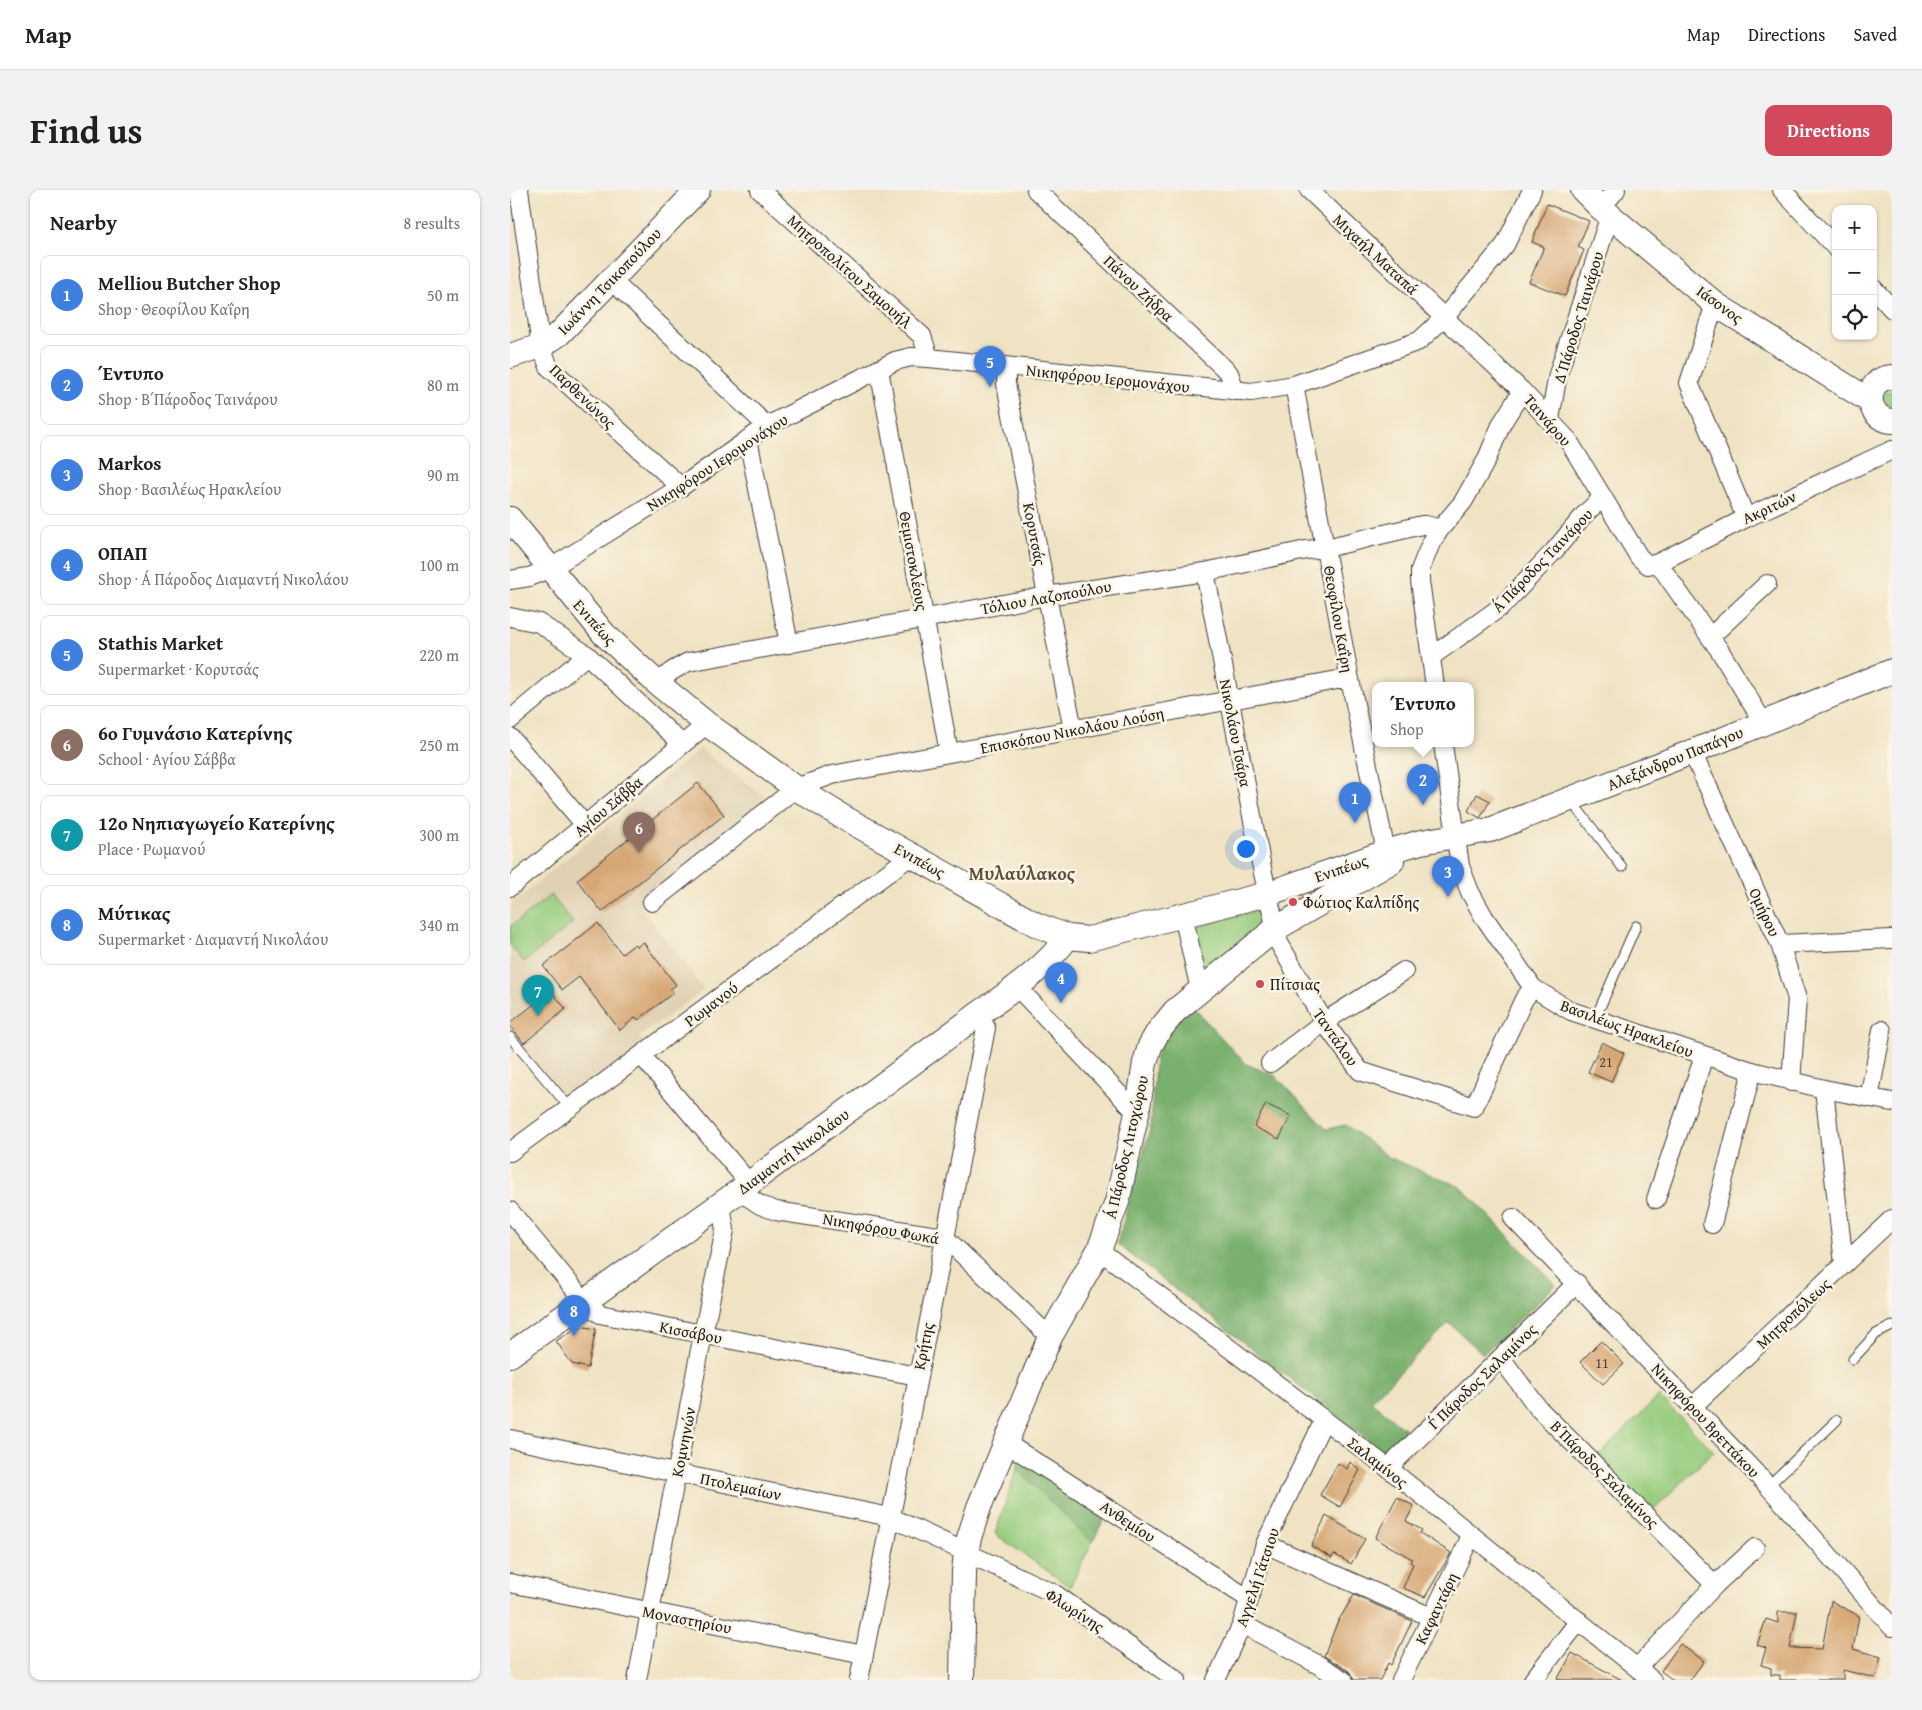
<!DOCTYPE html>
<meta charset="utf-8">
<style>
body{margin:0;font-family:"Gentium Book Plus",serif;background:#f2f2f2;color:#202124}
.controls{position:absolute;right:15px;top:15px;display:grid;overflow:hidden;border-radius:10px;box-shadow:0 1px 4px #0004}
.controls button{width:45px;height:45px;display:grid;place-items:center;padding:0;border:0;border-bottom:1px solid #e0e0e0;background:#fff;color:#202124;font:25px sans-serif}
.you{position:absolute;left:735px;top:658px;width:18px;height:18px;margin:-12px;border:4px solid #fff;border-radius:50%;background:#1a73e8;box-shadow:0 0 0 8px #1a73e833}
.badge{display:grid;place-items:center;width:32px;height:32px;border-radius:50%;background:#d1495b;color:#fff;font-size:16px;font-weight:700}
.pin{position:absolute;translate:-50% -41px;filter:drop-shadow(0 1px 2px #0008)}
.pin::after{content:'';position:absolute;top:26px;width:18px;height:15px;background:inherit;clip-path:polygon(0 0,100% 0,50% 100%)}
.popup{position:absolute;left:862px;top:492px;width:102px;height:65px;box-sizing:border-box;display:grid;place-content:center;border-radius:10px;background:#fff;filter:drop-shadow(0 1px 4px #0005);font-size:16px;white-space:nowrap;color:#757577}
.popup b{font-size:19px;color:#202124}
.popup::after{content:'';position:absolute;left:50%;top:100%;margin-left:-10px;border:10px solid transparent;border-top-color:#fff}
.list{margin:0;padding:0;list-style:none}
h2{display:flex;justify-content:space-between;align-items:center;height:65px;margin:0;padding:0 20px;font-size:21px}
h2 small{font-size:16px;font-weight:400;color:#757577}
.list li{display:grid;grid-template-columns:32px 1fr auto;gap:15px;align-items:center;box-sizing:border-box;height:80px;margin:0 10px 10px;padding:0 10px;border:1px solid #e0e0e0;border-radius:10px}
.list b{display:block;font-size:19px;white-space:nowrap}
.list p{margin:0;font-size:16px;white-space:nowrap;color:#757577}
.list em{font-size:16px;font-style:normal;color:#757577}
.icon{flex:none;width:28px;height:28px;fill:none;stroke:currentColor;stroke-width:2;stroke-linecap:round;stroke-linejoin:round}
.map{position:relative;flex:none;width:1382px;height:1490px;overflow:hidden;border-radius:10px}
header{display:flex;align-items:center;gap:30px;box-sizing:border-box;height:70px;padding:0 25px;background:#fff;border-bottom:1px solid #e0e0e0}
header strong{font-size:24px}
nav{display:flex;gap:28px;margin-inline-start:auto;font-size:18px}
.intro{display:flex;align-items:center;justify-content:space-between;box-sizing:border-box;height:120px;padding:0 30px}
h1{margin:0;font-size:35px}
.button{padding:12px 22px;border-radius:10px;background:#d1495b;color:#fff;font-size:18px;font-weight:700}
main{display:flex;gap:30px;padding:0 30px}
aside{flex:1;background:#fff;border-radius:10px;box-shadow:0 1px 4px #0004}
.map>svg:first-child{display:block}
</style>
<header>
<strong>Map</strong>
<nav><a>Map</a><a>Directions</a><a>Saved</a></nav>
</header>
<div class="intro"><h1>Find us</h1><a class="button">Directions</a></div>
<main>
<aside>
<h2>Nearby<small>8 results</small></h2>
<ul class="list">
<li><span class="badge" style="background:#3f7fe0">1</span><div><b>Melliou Butcher Shop</b><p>Shop · Θεοφίλου Καΐρη</p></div><em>50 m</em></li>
<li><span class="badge" style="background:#3f7fe0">2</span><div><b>Έντυπο</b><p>Shop · Β΄ Πάροδος Ταινάρου</p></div><em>80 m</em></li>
<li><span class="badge" style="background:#3f7fe0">3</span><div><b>Markos</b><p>Shop · Βασιλέως Ηρακλείου</p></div><em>90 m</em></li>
<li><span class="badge" style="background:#3f7fe0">4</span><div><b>ΟΠΑΠ</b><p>Shop · Α΄ Πάροδος Διαμαντή Νικολάου</p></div><em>100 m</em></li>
<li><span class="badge" style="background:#3f7fe0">5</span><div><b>Stathis Market</b><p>Supermarket · Κορυτσάς</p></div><em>220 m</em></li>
<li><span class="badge" style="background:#8d6e63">6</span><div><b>6ο Γυμνάσιο Κατερίνης</b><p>School · Αγίου Σάββα</p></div><em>250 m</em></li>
<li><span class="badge" style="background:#0f9aa8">7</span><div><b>12ο Νηπιαγωγείο Κατερίνης</b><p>Place · Ρωμανού</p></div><em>300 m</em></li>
<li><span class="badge" style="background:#3f7fe0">8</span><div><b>Μύτικας</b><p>Supermarket · Διαμαντή Νικολάου</p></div><em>340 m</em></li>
</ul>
</aside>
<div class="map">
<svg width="1382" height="1490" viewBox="0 0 1382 1490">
<rect width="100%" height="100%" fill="#fcf5e5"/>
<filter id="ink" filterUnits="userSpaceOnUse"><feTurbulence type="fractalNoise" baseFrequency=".02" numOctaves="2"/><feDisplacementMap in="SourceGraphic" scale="10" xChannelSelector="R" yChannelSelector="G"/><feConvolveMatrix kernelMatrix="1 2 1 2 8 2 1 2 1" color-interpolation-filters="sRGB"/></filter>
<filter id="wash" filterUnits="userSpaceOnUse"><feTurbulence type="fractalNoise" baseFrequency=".0096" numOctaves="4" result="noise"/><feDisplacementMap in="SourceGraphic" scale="20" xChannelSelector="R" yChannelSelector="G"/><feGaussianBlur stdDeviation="1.12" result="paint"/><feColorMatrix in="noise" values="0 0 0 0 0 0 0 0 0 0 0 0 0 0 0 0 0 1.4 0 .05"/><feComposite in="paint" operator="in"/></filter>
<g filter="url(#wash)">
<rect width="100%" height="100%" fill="#f0e3c4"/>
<polygon fill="#e0d1b4" points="190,559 259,610 129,715 194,800 129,847 135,855 58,911 0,842 0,715"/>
<g fill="#97cc7e" stroke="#5a744d">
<polygon points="1382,201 1382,220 1376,218 1372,208 1375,203"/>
<polygon points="41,705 63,733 14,772 0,755 0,737"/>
<polygon points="751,719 755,739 692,790 681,739"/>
<polygon points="1149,1206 1204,1261 1140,1324 1085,1269"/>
<polygon points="510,1269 596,1325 560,1397 485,1344"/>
</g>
<g fill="#79b06d" stroke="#4a6644">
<polygon points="682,816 736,874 766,886 816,939 836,935 880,968 951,997 1046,1095 973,1164 939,1133 861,1211 896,1240 874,1262 607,1054 641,936 645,871 651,850"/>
<polygon points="510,1269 596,1325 582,1352 507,1279"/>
</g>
<g id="blocks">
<g fill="#d6a775">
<polygon points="1037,14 1079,31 1068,57 1074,60 1055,106 1019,92 1034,57 1022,52"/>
<polygon points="188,593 214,625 92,722 67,690"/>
<polygon points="967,604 980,611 970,628 958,621"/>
<polygon points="88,733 112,764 125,754 127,757 133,752 166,795 160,799 163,803 128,830 126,827 110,840 69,787 52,800 33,776"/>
<polygon points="41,801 56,819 14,853 0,836 0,833"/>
<polygon points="1092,852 1114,863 1101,892 1078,882"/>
<polygon points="756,914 781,926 769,949 744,937"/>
<polygon points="70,1136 86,1139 78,1178 62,1174 46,1151"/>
<polygon points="1091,1151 1114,1174 1093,1194 1070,1172"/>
<polygon points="840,1272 850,1280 830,1317 810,1305 828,1273 837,1279"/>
<polygon points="887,1307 904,1316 896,1331 912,1340 910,1343 941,1363 915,1407 893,1398 903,1374 900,1372 902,1369 865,1348"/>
<polygon points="816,1326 855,1349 841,1374 824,1364 822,1368 801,1356"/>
<polygon points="844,1405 902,1431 881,1475 878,1473 870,1490 844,1490 839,1481 814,1466 827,1433"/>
<polygon points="1321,1411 1349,1426 1343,1459 1371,1467 1365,1488 1333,1480 1333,1490 1270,1490 1270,1485 1261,1485 1261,1478 1251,1475 1256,1458 1247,1455 1256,1429 1268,1433 1268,1422 1287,1422 1280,1458 1312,1459"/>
<polygon points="1170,1454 1194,1471 1180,1490 1163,1490 1151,1481"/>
<polygon points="1062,1463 1112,1490 1047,1490"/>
</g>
</g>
</g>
<g filter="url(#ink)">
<use href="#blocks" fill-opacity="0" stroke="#3c3a35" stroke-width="1"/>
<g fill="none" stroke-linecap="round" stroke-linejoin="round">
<defs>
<g id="lane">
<polyline points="1060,609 1112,677"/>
<polyline points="1085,829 1126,736"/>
<polyline points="0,847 60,918"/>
<polyline points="1343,1169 1366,1144 1382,1136"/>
<polyline points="1258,1296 1327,1230"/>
</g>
<g id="street">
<polyline points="9,0 31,156 39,177 171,297"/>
<polyline points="250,0 412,146 419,168"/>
<polyline points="526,0 719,183 725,201"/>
<polyline points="799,0 1012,201 1058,250 1129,367 1138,375 1148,373 1236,328 1382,260"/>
<polyline points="1272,0 1326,58"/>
<polyline points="1091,18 1106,0"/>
<polyline points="101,90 257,236"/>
<polyline points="1363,98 1382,119"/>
<polyline points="1205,114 1179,193 1236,328"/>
<polyline points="496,177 496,194 563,540"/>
<polyline points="369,179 439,563"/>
<polyline points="784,195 840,490 876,662"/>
<polyline points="1040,229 1048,184 1100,25"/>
<polyline points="238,249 279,454"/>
<polyline points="1148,373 1210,461 1253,532"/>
<polyline points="695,382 753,683 769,753 814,832 850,881 964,917 1014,809 1023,798"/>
<polyline points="0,390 19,387 39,379 171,297 257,236 385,171 401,167 419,168 741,202 784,195 909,151 934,128 995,55 1022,0"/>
<polyline points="0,427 29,433 77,465 172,554"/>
<polyline points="1200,447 1257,394"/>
<polyline points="921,467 992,416 1044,361 1076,323 1093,307"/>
<polyline points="147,493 162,481 178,472 537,406 695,382 796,360 816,358 912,335 916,335 930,339"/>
<polyline points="925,496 910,391 910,380 921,353 930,339 953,312 976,271 992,233 1012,201"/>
<polyline points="0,530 77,465"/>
<polyline points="0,547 75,635"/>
<polyline points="933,554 950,676 960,702 974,727 1023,798 1061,821 1242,881 1314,899 1382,912"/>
<polyline points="1182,562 1270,754 1287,809 1281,892"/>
<polyline points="0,697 197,534"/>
<polyline points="142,712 286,598 322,585 827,490 840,490"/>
<polyline points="673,725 690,800"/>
<polyline points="1270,754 1382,749"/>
<polyline points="507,797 627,923"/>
<polyline points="132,866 239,993"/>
<polyline points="760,873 814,832 894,781"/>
<polyline points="1314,899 1334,1074"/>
<polyline points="1359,908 1372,840"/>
<polyline points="0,962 402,665"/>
<polyline points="229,1001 250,1015 266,1021 434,1047 540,1147"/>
<polyline points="1146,1009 1194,866"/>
<polyline points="0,1021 75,1112 90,1124 407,1186"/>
<polyline points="1003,1028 1258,1296 1382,1437"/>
<polyline points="1202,1034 1242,881"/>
<polyline points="589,1060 878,1278 1142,1490"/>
<polyline points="991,1168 1029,1219 1205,1395"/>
<polyline points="1183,1216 1382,1029"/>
<polyline points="0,1249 380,1327 545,1404 667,1490"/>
<polyline points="496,1253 739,1409"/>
<polyline points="878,1278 1067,1093"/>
<polyline points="755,1354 921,1427"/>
<polyline points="0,1393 354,1465"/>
<polyline points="732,1434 807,1474 833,1490"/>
<polyline points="1127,1478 1205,1395 1245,1358"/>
<polyline points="127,1490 193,1144 215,1040 211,1015"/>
<polyline points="349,1490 476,838 470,823"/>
<polyline points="706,1490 732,1434 755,1354 814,1230"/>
<polyline points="891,1490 961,1346"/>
<polyline points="1023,1490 1069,1431"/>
</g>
<g id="secondary">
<polyline points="1073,0 1091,18 1205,114 1360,211"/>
<polyline points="0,166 31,156 49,144 188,0"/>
<path d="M 1382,187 C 1353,188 1354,229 1382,231"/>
<polyline points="0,329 94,444 147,493 197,534 286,598 331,626 527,735 558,747 579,749 757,704 876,662 911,652 980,640 1182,562 1382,481"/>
<path d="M 0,1165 L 229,1001 L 470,823 C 503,800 534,779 558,747"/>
<polyline points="452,1490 454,1382 456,1363 459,1348 469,1317 540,1147 589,1060 607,1012 627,923 635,873 640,856 648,842 665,821 765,739 882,671"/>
</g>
</defs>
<use href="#lane" stroke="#3c3a35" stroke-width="11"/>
<use href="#street" stroke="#3c3a35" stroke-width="20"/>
<use href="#secondary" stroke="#3c3a35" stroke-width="26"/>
<use href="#lane" stroke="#fff" stroke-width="9"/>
<use href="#street" stroke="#fff" stroke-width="18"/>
<use href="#secondary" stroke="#fff" stroke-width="24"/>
</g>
</g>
<g fill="#d1495b" stroke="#fcf5e5" stroke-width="2">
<circle cx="783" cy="712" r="5"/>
<circle cx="750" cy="794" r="5"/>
</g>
<g text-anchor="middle" stroke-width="5" stroke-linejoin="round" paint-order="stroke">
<g font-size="14" fill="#4a3f32">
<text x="1096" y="877">21</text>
<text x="1092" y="1178">11</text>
</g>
<g font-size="16" fill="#1c1c1c" stroke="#fcf5e5">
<text transform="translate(866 64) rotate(43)" y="6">Μιχαήλ Ματαπά</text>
<text transform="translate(340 81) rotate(42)" y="6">Μητροπολίτου Σαμουήλ</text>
<text transform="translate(99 91) rotate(-46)" y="6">Ιωάννη Τσικοπούλου</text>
<text transform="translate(629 98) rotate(43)" y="6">Πάνου Ζήδρα</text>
<text transform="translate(1210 114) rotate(36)" y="6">Ιάσονος</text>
<text transform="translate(1068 127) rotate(-73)" y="6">Δ΄ Πάροδος Ταινάρου</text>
<text transform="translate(598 188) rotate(6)" y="6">Νικηφόρου Ιερομονάχου</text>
<text transform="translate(73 206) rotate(44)" y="6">Παρθενώνος</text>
<text transform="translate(1038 230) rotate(49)" y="6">Ταινάρου</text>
<text transform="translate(207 272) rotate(-33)" y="6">Νικηφόρου Ιερομονάχου</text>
<text transform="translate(1259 317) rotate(-25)" y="6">Ακριτών</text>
<text transform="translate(525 344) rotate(79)" y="6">Κορυτσάς</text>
<text transform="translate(1032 370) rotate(-46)" y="6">Α΄ Πάροδος Ταινάρου</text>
<text transform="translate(404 371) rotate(80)" y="6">Θεμιστοκλέους</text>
<text transform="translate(536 407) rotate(-10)" y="6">Τόλιου Λαζοπούλου</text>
<text transform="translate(829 429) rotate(80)" y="6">Θεοφίλου Καΐρη</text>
<text transform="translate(85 432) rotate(48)" y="6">Ενιπέως</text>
<text transform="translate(562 540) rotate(-11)" y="6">Επισκόπου Νικολάου Λούση</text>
<text transform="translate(726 543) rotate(79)" y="6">Νικολάου Τσάρα</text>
<text transform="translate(1165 568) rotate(-22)" y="6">Αλεξάνδρου Παπάγου</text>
<text transform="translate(98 616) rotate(-40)" y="6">Αγίου Σάββα</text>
<text transform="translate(410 670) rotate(29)" y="6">Ενιπέως</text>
<text transform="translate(831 678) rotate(-19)" y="6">Ενιπέως</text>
<text transform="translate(1255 722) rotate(65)" y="6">Ομήρου</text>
<text transform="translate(201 814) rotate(-37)" y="6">Ρωμανού</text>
<text transform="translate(1117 838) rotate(20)" y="6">Βασιλέως Ηρακλείου</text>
<text transform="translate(826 847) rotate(55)" y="6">Ταντάλου</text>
<text transform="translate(616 957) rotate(-77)" y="6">Α΄ Πάροδος Λιτοχώρου</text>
<text transform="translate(283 961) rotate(-36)" y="6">Διαμαντή Νικολάου</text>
<text transform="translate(371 1038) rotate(10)" y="6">Νικηφόρου Φωκά</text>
<text transform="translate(1283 1123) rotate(-43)" y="6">Μητροπόλεως</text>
<text transform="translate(181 1142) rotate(11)" y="6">Κισσάβου</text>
<text transform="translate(413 1156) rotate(-79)" y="6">Κρήτης</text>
<text transform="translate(972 1186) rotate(-44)" y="6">Γ΄ Πάροδος Σαλαμίνος</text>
<text transform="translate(1196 1230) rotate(47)" y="6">Νικηφόρου Βρεττάκου</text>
<text transform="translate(173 1252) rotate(-79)" y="6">Κομνηνών</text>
<text transform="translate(868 1272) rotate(38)" y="6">Σαλαμίνος</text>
<text transform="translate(1095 1284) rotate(45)" y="6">Β΄ Πάροδος Σαλαμίνος</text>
<text transform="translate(231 1296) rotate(12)" y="6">Πτολεμαίων</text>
<text transform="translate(618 1331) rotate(33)" y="6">Ανθεμίου</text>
<text transform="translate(747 1387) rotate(-71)" y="6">Αγγελή Γάτσιου</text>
<text transform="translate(926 1418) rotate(-64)" y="6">Καφαντάρη</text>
<text transform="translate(565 1420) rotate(33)" y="6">Φλωρίνης</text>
<text transform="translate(177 1429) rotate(11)" y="6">Μοναστηρίου</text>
</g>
<g font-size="16" fill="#1c1c1c" stroke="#fcf5e5" text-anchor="start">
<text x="793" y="718">Φώτιος Καλπίδης</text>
<text x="760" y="800">Πίτσιας</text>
</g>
<g font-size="18" font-weight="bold" fill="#5d4d3b" stroke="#fcf5e5">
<text x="512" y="690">Μυλαύλακος</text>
</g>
</g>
</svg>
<div class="controls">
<button>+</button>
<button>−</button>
<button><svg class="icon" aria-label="locate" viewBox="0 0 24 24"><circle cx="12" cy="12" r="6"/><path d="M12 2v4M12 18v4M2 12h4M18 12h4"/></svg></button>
</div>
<div class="you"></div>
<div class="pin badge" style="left:845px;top:633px;background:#3f7fe0">1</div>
<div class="pin badge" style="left:913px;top:615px;background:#3f7fe0">2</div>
<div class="popup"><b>Έντυπο</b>Shop</div>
<div class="pin badge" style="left:938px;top:707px;background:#3f7fe0">3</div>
<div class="pin badge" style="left:551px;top:813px;background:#3f7fe0">4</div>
<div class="pin badge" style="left:480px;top:197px;background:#3f7fe0">5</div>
<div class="pin badge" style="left:129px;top:663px;background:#8d6e63">6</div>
<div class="pin badge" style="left:28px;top:826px;background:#0f9aa8">7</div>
<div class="pin badge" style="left:64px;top:1146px;background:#3f7fe0">8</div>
</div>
</main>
